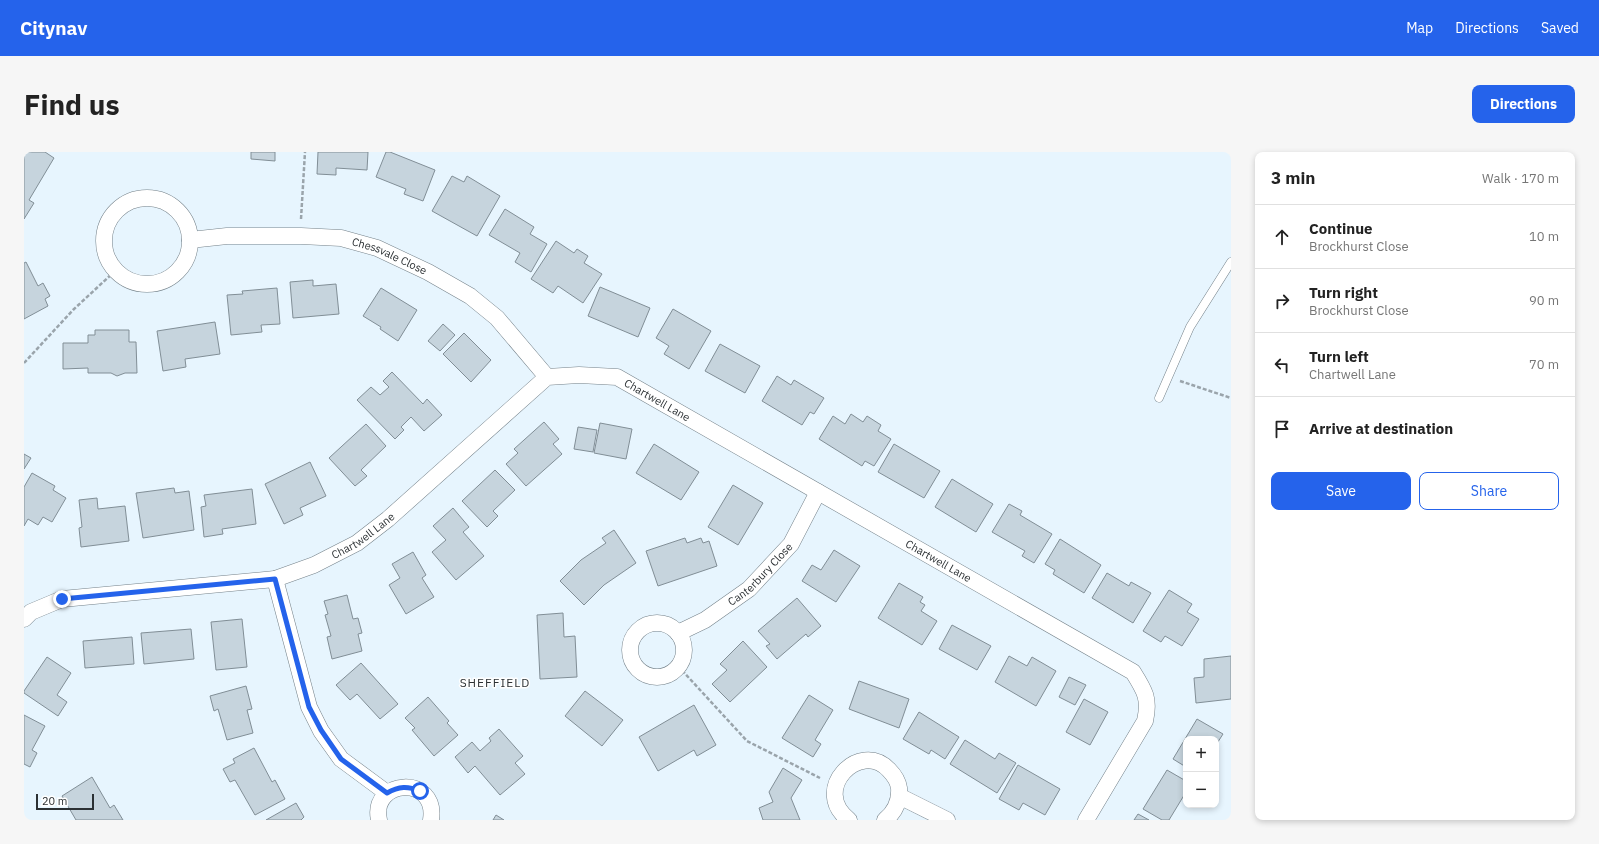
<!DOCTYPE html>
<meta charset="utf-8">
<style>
body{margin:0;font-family:"IBM Plex Sans",sans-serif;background:#f6f6f6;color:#222}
.controls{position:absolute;right:12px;bottom:12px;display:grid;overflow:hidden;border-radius:8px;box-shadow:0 2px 6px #0003}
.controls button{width:36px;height:36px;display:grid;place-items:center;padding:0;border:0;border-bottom:1px solid #e0e0e0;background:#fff;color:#222;font:20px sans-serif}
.scale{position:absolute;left:12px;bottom:10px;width:58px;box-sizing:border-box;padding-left:4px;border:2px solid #2b3033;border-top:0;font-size:11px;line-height:14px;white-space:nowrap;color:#2b3033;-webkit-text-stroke:3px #fff;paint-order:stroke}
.stop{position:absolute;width:12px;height:12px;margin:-9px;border:3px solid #2563eb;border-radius:50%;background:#fff}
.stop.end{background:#2563eb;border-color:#fff;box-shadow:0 1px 4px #0008}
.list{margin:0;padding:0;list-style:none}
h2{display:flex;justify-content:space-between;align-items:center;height:52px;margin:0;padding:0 16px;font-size:17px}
h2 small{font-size:13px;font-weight:400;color:#767676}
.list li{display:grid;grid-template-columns:26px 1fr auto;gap:12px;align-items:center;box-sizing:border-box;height:64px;padding:0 16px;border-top:1px solid #e0e0e0}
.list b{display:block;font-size:15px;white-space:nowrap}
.list p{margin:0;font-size:13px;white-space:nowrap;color:#767676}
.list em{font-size:13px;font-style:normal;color:#767676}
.actions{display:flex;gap:8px;padding:12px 16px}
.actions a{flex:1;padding:9px 0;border:1px solid #2563eb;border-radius:8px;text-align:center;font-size:14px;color:#2563eb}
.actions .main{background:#2563eb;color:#fff}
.icon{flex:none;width:22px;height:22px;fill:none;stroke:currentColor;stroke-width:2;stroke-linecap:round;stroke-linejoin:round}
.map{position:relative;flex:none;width:1207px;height:668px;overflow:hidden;border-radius:8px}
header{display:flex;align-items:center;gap:24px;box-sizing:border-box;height:56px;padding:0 20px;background:#2563eb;color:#fff}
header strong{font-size:19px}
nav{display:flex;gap:22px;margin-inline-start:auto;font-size:14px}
.intro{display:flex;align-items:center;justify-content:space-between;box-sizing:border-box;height:96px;padding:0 24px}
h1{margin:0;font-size:28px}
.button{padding:10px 18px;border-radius:8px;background:#2563eb;color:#fff;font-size:14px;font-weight:700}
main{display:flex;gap:24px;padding:0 24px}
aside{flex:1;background:#fff;border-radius:8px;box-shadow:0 2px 6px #0003}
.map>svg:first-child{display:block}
</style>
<header>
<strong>Citynav</strong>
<nav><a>Map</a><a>Directions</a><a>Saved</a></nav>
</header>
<div class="intro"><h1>Find us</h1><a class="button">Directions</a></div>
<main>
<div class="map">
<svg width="1207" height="668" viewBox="0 0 1207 668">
<rect width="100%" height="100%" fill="#e7f5fe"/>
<g fill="#c6d4dd" stroke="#818e96">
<polygon points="0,0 21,0 30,6 5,48 10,51 0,67"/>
<polygon points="227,0 251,0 251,9 227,7"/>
<polygon points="294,0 344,0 343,18 312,16 312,23 293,22"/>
<polygon points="362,0 366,0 411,18 399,49 380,42 382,37 352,25"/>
<polygon points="428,24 440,30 443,24 476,44 453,84 408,59"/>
<polygon points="481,57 510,75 506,82 523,92 507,120 491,110 496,101 465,83"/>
<polygon points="532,89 550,101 553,97 564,104 560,111 578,122 559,151 534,134 529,141 507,127"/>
<polygon points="2,110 14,134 19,131 26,144 21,147 24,154 0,167 0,111"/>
<polygon points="289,128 289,134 312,132 315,162 269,166 266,130"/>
<polygon points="576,135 626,156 614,185 564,164"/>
<polygon points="253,136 256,172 237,173 238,180 207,183 203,143 219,142 218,139"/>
<polygon points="357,136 393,158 374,189 356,177 357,175 339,164"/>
<polygon points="649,157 687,179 665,217 640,202 645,194 632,186"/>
<polygon points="191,170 196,202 161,207 162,215 139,219 133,179"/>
<polygon points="419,172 431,183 416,199 404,189"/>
<polygon points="71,178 105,178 105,190 112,190 113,221 101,221 93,224 87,221 64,221 64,216 39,217 39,191 64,191 64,183 71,183"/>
<polygon points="440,181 467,208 447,230 419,202"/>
<polygon points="696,192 736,214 721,241 681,219"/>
<polygon points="368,220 399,252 403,247 418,263 400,279 387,265 377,275 380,278 371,287 333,248 347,235 356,243 365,235 359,229"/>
<polygon points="753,224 767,233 770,228 800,246 790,262 786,260 778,273 738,249"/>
<polygon points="827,262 839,270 843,264 857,273 854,279 867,287 850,314 841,309 838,314 795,287 809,264 821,272"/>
<polygon points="520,270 535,287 529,292 538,302 502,334 482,312 494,301 490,297"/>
<polygon points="576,271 608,277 602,307 570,301"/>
<polygon points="342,272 362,294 337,318 343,324 331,334 305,306"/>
<polygon points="554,275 573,278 569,300 550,297"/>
<polygon points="630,292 675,320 657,348 612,321"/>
<polygon points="870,292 916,319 900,346 854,320"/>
<polygon points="0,302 7,306 0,317"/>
<polygon points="286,310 302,344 276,356 279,363 260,372 241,332"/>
<polygon points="471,318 491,338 469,359 474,364 463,375 438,349"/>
<polygon points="8,321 31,334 29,338 42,346 28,370 19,365 14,373 4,367 0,374 0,335"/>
<polygon points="928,327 969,352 952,380 911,355"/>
<polygon points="709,333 739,351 714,393 684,375"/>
<polygon points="150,336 151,341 165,339 170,378 119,386 112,341"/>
<polygon points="228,337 232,372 198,377 199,382 180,385 177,355 182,354 180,343"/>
<polygon points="73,346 74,357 101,354 105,389 57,395 55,376 58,375 55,348"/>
<polygon points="985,352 998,359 996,363 1028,382 1010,411 998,404 1001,399 968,380"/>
<polygon points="429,356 445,375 439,380 460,404 432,428 408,400 422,388 409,374"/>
<polygon points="590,378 612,411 580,433 560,453 536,429 557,408 582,391 578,386"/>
<polygon points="661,386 663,391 677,386 679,391 685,389 693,414 634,434 622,399"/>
<polygon points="1036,387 1077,413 1060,441 1029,422 1031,418 1021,412"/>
<polygon points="810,398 836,414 812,450 778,429 788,413 797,418"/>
<polygon points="389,400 402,423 398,426 410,445 382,462 365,433 376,426 368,412"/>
<polygon points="1083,421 1105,434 1107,430 1127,441 1109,471 1068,446"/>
<polygon points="875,431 899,445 896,450 901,453 897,459 913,469 898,493 854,466"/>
<polygon points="1145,438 1168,452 1163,460 1175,467 1158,494 1141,484 1137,490 1119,479"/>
<polygon points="323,443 329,467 334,466 338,481 334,482 338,499 308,507 303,485 307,484 301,463 304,462 300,449"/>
<polygon points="773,446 797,474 784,485 782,482 753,507 742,494 746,492 734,479"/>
<polygon points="539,461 540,485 551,484 553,525 516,527 513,463"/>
<polygon points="218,467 223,515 192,518 187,470"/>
<polygon points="928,473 967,494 953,518 915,497"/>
<polygon points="167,477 170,507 120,512 117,481"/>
<polygon points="108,485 110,512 61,516 59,489"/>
<polygon points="719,489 743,515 706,550 688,532 703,518 696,512"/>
<polygon points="985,504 1003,514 1008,505 1032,519 1012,554 971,530"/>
<polygon points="1207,504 1207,547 1172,551 1170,526 1180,525 1180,507"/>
<polygon points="23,505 47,521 33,543 43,550 34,564 0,541 0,539"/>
<polygon points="337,511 374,552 356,567 333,542 326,548 312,533"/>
<polygon points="1045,525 1062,533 1051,553 1035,545"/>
<polygon points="835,529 885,547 875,576 825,557"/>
<polygon points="222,534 228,557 223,558 229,581 203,588 194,557 190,559 186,544"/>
<polygon points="561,539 599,568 578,594 541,564"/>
<polygon points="785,543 809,558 791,588 797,592 789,605 758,586"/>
<polygon points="404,545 425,569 423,571 434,583 410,604 388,578 391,576 381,566"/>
<polygon points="1060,547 1084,560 1066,593 1042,580"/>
<polygon points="670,553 692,593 673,604 670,598 634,619 615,585"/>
<polygon points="895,560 935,585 921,607 907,598 905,602 879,587"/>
<polygon points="0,563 21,574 8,598 13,601 6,615 0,612"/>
<polygon points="1173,567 1199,582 1192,593 1192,587 1162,587 1162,615 1149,607"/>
<polygon points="475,577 499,604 491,611 501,622 476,643 451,614 444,621 431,605 448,590 456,599 467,589 465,586"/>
<polygon points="941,588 971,607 975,601 992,611 973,641 926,612"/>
<polygon points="230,596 248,630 251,628 261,647 231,663 211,628 206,630 199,617 211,611 209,607"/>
<polygon points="994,613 1036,637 1021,663 999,651 995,658 975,647"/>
<polygon points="759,616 778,628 767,646 776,668 739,668 735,656 749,650 745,640"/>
<polygon points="1143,618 1162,629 1162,640 1145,668 1138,668 1119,657"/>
<polygon points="68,625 86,656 90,653 99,668 52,668 38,644"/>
<polygon points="272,651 280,665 277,668 242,668"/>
<polygon points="1114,662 1125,668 1110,668"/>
<polygon points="472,663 480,668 469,668"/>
</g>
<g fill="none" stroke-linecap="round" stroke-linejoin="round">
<defs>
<polyline id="service" points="1135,246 1166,175 1207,110"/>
<g id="minor">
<circle cx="123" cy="89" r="43"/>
<path id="s1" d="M 166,88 L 203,84 L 277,84 L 317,86 L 353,96 L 404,120 L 446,144 L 473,166 L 523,225"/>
<polyline points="251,427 285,555 297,579 317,607 363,641"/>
<path id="s2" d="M 0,467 L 7,460 L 38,447 L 251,427 L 290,413 L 333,391 L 364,367 L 523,225 L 555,223 L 593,225 L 1109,520 C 1121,539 1126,547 1121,569 L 1062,668"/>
<circle cx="633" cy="498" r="27"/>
<path id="s3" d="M 654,481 L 681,468 L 725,437 L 767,392 L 794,340"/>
<polyline points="875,644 923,668"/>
<path d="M 355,668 C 346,627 414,622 407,668"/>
<path d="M 825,668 C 786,638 836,587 865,618 C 870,623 874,629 875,636 C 876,650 871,660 861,668"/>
</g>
</defs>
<use href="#service" stroke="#75828a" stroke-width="9"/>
<use href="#minor" stroke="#75828a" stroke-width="17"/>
<g stroke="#9aa4ab" stroke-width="2.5" stroke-dasharray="4 2" stroke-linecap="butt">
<polyline points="277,67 281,0"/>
<polyline points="0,211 49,158 91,119"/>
<polyline points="1156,229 1207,246"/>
<polyline points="654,514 723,589 796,626"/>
</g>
<use href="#service" stroke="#fff" stroke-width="8"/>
<use href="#minor" stroke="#fff" stroke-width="16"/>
</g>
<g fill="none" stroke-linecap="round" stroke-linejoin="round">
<path stroke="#2563eb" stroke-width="5" d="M 38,447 L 251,427 L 285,555 L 297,578 L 317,607 L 363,641 C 375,634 384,634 396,639"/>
</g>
<g text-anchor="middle" stroke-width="3" stroke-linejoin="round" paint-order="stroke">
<g font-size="11" fill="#2b3033" stroke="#fff">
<text dy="4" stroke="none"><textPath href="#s1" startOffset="203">Chessvale Close</textPath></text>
<text dy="4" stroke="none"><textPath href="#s2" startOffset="716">Chartwell Lane</textPath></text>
<text dy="4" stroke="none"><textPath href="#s2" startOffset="356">Chartwell Lane</textPath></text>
<text dy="4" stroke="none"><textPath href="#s2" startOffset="1040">Chartwell Lane</textPath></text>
<text dy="4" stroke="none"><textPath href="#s3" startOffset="102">Canterbury Close</textPath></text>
</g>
<g font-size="12" letter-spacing="1" fill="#2b3033" stroke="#fff">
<text x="471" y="535">SHEFFIELD</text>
</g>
</g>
</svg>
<div class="controls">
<button>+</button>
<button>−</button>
</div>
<div class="scale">20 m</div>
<div class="stop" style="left:396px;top:639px"></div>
<div class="stop end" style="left:38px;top:447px"></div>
</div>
<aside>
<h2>3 min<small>Walk · 170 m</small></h2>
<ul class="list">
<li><svg class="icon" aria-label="ahead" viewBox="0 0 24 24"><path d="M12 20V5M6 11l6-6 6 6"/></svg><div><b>Continue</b><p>Brockhurst Close</p></div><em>10 m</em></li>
<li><svg class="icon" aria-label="right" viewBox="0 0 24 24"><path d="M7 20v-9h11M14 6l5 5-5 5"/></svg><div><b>Turn right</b><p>Brockhurst Close</p></div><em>90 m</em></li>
<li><svg class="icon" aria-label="left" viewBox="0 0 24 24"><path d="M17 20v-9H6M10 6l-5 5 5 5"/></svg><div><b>Turn left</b><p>Chartwell Lane</p></div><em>70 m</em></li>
<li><svg class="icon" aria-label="arrive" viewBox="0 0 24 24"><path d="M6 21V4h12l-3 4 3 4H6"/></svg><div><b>Arrive at destination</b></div></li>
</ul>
<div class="actions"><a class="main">Save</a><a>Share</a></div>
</aside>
</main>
